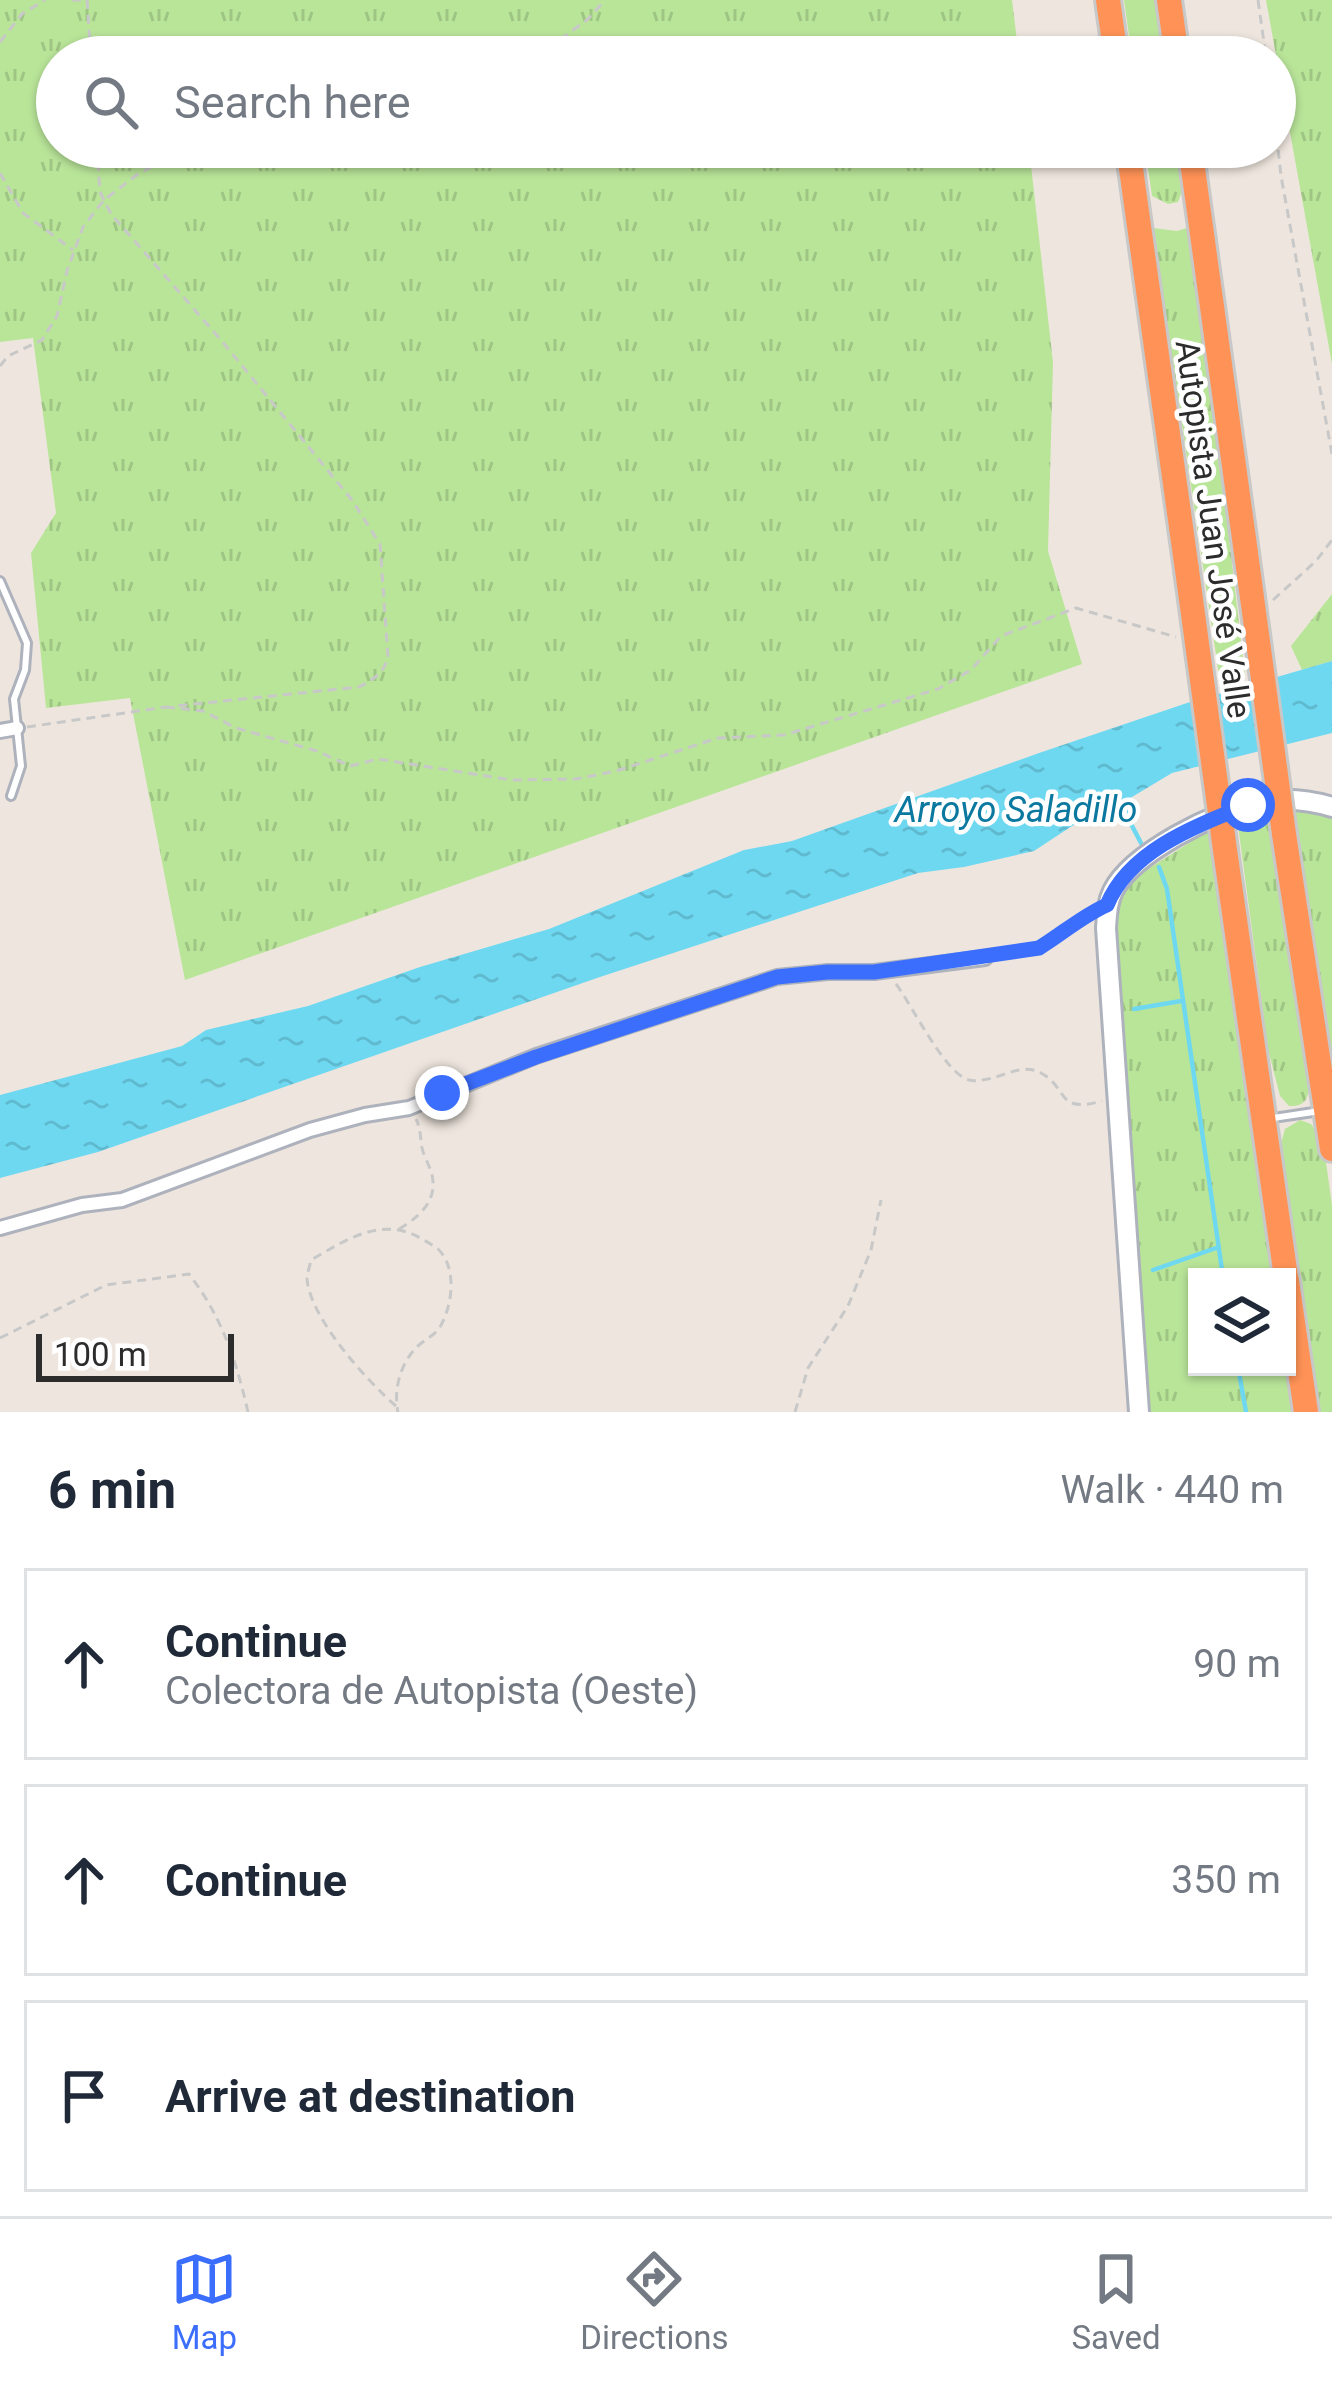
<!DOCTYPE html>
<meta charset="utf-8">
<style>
body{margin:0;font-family:Roboto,sans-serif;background:#f2f2f3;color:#1f2937}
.controls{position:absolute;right:36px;bottom:36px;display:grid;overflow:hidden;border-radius:0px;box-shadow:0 3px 9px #0004}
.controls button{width:108px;height:108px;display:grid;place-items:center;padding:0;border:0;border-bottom:3px solid #e0e1e3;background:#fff;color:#1f2937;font:60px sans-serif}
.scale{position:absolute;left:36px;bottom:30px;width:198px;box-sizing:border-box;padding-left:12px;border:6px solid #2c2c2c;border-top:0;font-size:33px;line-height:42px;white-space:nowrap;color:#2c2c2c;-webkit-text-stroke:9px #fff;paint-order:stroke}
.stop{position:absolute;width:36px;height:36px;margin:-27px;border:9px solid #3b6efd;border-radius:50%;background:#fff}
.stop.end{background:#3b6efd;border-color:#fff;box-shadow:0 3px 12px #0008}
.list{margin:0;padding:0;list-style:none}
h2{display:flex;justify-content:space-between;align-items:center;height:156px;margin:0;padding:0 48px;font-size:51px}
h2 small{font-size:39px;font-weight:400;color:#747a83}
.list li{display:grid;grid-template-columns:78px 1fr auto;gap:36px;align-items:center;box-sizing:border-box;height:192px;margin:0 24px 24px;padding:0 24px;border:3px solid #e0e1e3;border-radius:0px}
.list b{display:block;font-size:45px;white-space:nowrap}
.list p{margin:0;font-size:39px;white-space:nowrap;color:#747a83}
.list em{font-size:39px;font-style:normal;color:#747a83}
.icon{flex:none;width:66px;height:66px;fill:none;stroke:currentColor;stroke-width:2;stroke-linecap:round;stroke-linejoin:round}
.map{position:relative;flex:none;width:1332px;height:1412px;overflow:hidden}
.search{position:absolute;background:#fff;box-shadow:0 3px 9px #0004;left:36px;right:36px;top:36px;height:132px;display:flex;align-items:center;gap:30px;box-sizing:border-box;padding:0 42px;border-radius:66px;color:#747a83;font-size:45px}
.sheet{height:804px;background:#fff}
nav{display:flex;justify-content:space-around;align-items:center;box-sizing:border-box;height:168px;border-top:3px solid #e0e1e3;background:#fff;font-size:33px;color:#747a83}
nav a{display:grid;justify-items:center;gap:6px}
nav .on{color:#3b6efd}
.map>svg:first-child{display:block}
</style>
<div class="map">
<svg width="1332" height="1412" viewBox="0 0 1332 1412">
<defs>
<pattern id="grass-tufts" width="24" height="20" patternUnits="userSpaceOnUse" patternTransform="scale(3)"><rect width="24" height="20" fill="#b9e599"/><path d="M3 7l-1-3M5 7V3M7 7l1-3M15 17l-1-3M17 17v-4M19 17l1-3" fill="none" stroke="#9fc584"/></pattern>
<pattern id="water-ripples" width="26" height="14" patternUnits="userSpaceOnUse" patternTransform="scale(3)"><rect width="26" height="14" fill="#6fd8f1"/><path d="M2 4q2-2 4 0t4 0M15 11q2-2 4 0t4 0" fill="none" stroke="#60bacf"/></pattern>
</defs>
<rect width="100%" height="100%" fill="#eee6de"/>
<g fill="url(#grass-tufts)">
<polygon points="0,0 1012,0 1019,57 57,57 57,147 1029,147 1053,363 1048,551 1082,664 185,980 130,698 46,708 31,553 56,513 33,338 0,342"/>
<polygon points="1124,0 1159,0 1166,57 1132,57"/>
<polygon points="1266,0 1332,0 1332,364"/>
<polygon points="1145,147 1179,147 1184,187 1178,202 1168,204 1152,196"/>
<polygon points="1193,226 1245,676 1220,682 1153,228 1177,231"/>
<polygon points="1332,594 1332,661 1302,670 1291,646"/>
<polygon points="1292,808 1332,817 1332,1079"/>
<path d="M 1270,810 L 1309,1077 C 1309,1094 1309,1107 1289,1106 L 1280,1096 L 1268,1049 L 1237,818 Z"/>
<path d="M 1211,829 L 1276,1277 L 1197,1277 L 1197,1367 L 1287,1367 L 1287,1348 L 1296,1412 L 1147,1412 L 1114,929 C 1115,907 1120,892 1137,876 Z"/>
<polygon points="1300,1120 1311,1124 1323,1141 1332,1205 1332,1412 1318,1412 1280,1147 1285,1129"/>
</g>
<polygon fill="url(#water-ripples)" points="1332,661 1332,733 1172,773 1122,803 1072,826 1034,851 964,867 918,873 600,977 98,1152 0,1178 0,1095 182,1046 206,1030 308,1006 420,967 549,929 744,850 792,841 1039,753 1187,703"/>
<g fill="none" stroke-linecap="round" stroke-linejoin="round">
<g stroke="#6fd8f1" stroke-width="4.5">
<polyline points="1128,797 1130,822 1141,843"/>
<polyline points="1159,867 1167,889 1223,1277"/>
<polyline points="1134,1009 1181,1001"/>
<polyline points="1153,1270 1216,1248"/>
<polyline points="1238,1367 1246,1412"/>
</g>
<defs>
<g id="lane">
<polyline points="0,581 27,643 25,670 14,699 21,766 11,796"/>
<polyline points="1267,1119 1320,1111"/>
</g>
<g id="street">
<polyline points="0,731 17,728"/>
<polyline points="0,1228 82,1205 122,1200 310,1130 365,1115 409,1108 536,1056 777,977 828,972 874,972 985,958"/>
</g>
<path id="secondary" d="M 1139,1412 L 1106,928 C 1107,915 1107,903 1113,891 C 1132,853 1216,811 1257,803 C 1283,797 1306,799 1332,807"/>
<g id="highway">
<polyline points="1108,0 1116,57"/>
<polyline points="1169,0 1177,57"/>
<polyline points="1128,147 1187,570"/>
<polyline points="1190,147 1246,553"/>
<polyline points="1284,834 1332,1149"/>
<polyline points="1225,850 1286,1277"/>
<polyline points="1287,1281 1306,1412"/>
</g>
</defs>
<use href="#lane" stroke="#aeb2bc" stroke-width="12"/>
<use href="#street" stroke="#aeb2bc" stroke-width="18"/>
<use href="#secondary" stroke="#aeb2bc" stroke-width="24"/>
<use href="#highway" stroke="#c8c8c8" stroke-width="30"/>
<g stroke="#c8c8c8" stroke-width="3" stroke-dasharray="9 6" stroke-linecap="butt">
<polyline points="72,0 88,0"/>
<polyline points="87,0 91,57"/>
<polyline points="1258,0 1266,57"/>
<polyline points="0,42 22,14 45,0"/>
<polyline points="536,57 587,20 605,0"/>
<polyline points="1275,120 1281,176 1332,454"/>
<path d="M 97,147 L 100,192 L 111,214 L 221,340 L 352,500 L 380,544 L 388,657 C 384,673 374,679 359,687 L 175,706"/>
<polyline points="0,173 23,213 73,250"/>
<polyline points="0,366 8,356 42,340 57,316 67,271 83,227 104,200 138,174 168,158 255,159 299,147"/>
<polyline points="1273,600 1316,561 1332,540"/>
<polyline points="1215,630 1234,624"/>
<polyline points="166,707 203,711 236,728 317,751 350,766 378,759 512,780 576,779 616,771 718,738 784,735 938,689 971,670 1001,636 1076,608 1176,637"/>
<polyline points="27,727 166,707"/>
<polyline points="997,956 1039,948 1062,935 1089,913"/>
<path d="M 896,984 C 912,1005 945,1074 969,1080 C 976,1082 989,1079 996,1077 C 1011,1072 1027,1065 1041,1073 C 1069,1088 1055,1114 1102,1101"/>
<path d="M 399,1229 C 419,1217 438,1201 432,1175 C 430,1166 424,1157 422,1148 C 420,1137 421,1129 416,1119"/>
<path d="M 0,1338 L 106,1285 L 189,1274 C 222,1317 236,1360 248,1412"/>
<path d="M 396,1406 C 367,1381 310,1318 307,1279 C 307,1273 310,1266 311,1260 C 346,1240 382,1215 422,1239 C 427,1242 433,1245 438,1249 C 457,1267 453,1305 440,1327 C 436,1334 426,1339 419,1345 C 401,1361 393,1389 398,1412"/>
<polyline points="795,1412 808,1368 848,1306 871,1250 881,1200"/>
</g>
<use href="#lane" stroke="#fff" stroke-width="6"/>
<use href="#street" stroke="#fff" stroke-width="12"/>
<use href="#secondary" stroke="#fff" stroke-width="18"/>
<use href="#highway" stroke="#ff9357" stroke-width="24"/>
<defs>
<g id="highway-bridge">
<polyline points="1246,553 1284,834"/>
<polyline points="1187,570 1225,850"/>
</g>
</defs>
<use href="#highway-bridge" stroke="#c8c8c8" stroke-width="30" stroke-linecap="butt"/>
<use href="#highway-bridge" stroke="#ff9357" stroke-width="24"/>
</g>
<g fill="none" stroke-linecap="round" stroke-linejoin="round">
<path stroke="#3b6efd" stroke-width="15" d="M 442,1093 L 536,1057 L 777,977 L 827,972 L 874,972 L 1039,948 C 1062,934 1082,916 1107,905 C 1130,850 1196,826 1248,805"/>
</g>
<g text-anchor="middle" stroke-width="9" stroke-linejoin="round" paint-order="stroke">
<g font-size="33" fill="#2c2c2c" stroke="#fff">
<text transform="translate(1214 529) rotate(82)" y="12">Autopista Juan José Valle</text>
</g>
<g font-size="36" font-style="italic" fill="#0b78a0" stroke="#fff">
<text x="1016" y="822">Arroyo Saladillo</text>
</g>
</g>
</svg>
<div class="controls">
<button><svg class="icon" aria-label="layers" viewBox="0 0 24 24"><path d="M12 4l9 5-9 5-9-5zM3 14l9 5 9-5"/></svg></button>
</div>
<div class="scale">100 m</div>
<div class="stop" style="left:1248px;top:805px"></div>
<div class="stop end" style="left:442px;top:1093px"></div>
<div class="search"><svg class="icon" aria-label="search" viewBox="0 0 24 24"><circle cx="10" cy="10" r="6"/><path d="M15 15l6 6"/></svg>Search here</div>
</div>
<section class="sheet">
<h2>6 min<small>Walk · 440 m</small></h2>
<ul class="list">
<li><svg class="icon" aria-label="ahead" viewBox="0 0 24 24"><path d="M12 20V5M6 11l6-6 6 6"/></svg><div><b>Continue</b><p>Colectora de Autopista (Oeste)</p></div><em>90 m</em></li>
<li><svg class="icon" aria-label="ahead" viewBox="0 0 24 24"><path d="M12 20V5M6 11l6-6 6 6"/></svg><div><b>Continue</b></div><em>350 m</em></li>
<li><svg class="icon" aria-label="arrive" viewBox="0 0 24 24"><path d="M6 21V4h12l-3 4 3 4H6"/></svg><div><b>Arrive at destination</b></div></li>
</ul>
</section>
<nav>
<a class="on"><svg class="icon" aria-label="map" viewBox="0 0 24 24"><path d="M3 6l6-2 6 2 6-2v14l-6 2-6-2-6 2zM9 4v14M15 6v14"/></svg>Map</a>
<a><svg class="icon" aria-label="directions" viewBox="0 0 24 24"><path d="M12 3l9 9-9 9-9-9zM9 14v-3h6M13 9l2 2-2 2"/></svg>Directions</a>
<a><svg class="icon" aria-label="saved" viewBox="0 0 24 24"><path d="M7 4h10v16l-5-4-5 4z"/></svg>Saved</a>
</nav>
